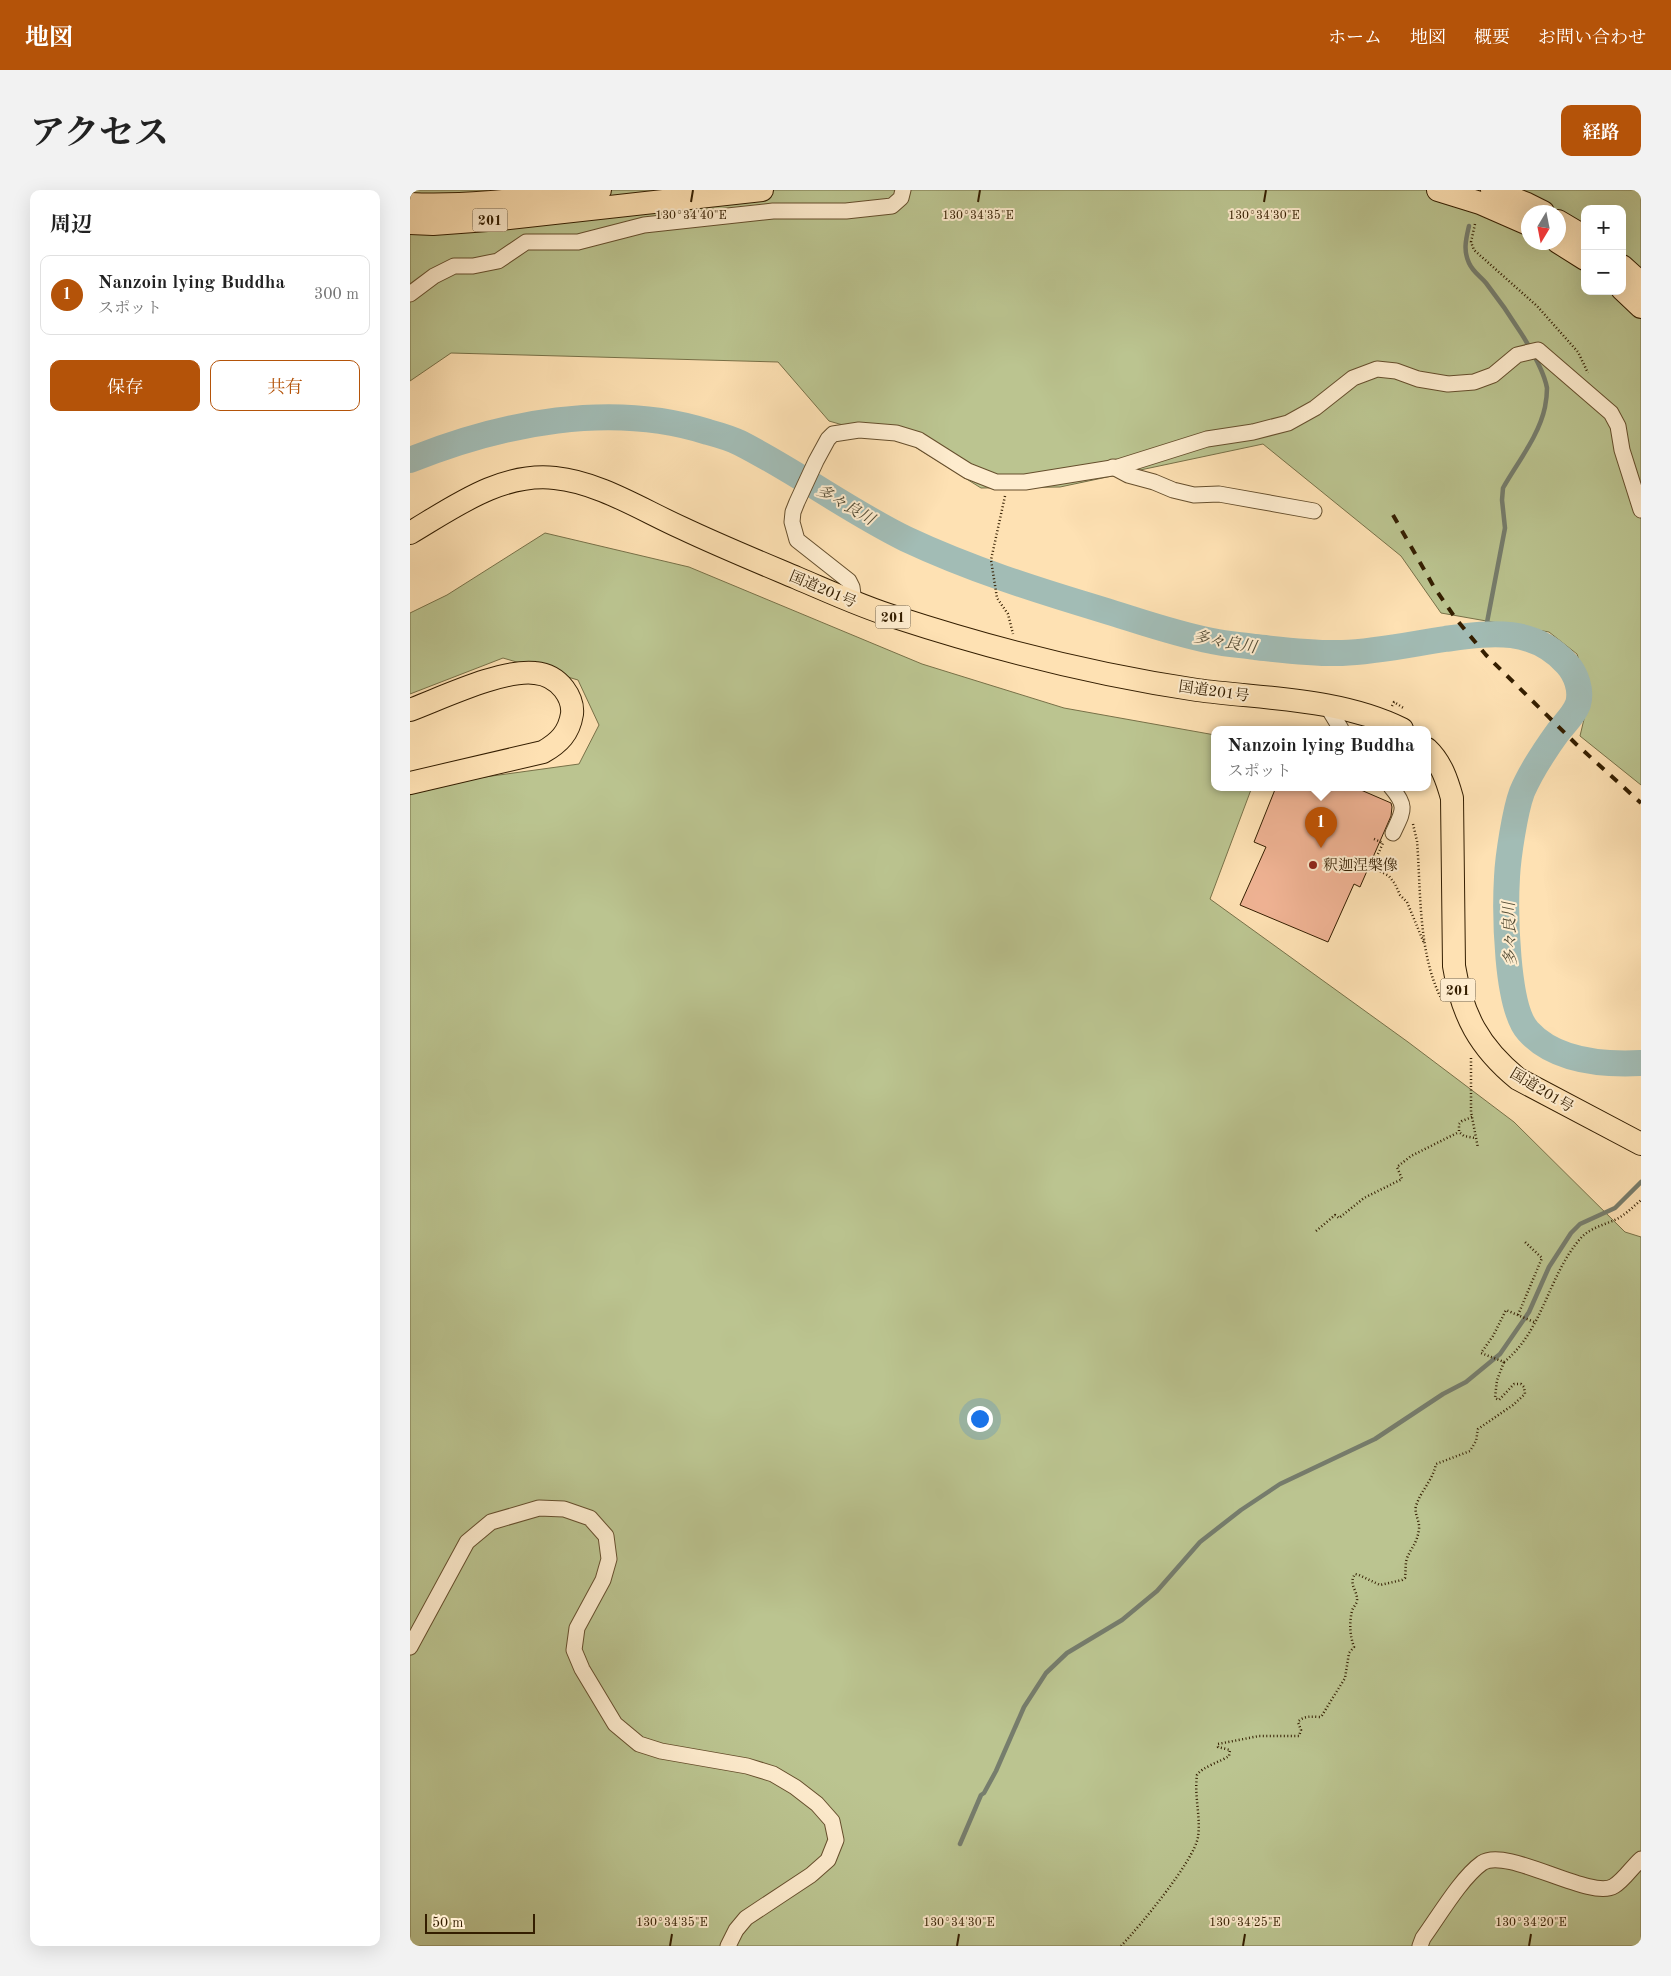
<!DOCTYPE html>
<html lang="ja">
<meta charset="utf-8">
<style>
body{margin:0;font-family:"Old Standard TT","Noto Serif JP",serif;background:#f2f2f2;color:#222}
.controls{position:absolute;right:15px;top:15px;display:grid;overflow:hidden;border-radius:10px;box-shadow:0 5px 20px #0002}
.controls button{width:45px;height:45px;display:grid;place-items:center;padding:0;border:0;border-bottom:1px solid #e0e0e0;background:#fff;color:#222;font:25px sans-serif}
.compass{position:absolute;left:1111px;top:15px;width:45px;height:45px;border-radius:50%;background:#fff;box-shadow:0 5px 20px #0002;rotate:190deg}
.scale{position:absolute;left:15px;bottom:12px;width:110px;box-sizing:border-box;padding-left:5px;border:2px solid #341e00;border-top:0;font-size:14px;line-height:18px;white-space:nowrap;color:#341e00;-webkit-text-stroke:4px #feecce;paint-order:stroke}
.you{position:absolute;left:569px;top:1228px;width:18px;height:18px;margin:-12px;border:4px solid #fff;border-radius:50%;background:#1a73e8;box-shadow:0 0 0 8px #1a73e833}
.badge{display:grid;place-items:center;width:32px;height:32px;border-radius:50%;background:#b45309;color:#fff;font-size:16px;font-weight:700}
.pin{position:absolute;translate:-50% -41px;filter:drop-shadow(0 1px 2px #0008)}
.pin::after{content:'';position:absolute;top:26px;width:18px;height:15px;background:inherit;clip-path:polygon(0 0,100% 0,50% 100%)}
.popup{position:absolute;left:801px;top:536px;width:220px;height:65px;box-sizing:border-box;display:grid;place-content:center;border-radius:10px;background:#fff;filter:drop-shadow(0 1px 4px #0005);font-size:16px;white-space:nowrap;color:#767676}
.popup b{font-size:19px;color:#222}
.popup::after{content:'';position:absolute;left:50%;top:100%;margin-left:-10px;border:10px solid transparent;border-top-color:#fff}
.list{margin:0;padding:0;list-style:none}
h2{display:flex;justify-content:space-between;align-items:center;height:65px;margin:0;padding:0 20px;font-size:21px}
h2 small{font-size:16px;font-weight:400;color:#767676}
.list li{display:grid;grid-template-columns:32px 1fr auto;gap:15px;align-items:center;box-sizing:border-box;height:80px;margin:0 10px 10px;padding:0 10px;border:1px solid #e0e0e0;border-radius:10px}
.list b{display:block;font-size:19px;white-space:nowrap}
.list p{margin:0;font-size:16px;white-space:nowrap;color:#767676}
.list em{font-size:16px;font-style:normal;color:#767676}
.actions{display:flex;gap:10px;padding:15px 20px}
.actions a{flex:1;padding:11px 0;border:1px solid #b45309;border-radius:10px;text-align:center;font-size:18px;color:#b45309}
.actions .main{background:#b45309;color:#fff}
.map{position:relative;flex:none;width:1231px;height:1756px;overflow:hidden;border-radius:10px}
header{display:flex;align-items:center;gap:30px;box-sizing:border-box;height:70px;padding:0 25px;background:#b45309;color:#fff}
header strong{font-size:24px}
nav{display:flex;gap:28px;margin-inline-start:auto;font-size:18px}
.intro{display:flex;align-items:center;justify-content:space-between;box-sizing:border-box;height:120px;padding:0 30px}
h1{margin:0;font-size:35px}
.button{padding:12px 22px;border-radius:10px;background:#b45309;color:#fff;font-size:18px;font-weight:700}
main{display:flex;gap:30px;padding:0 30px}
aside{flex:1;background:#fff;border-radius:10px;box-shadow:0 5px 20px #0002}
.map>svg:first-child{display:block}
</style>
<header>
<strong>地図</strong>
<nav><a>ホーム</a><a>地図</a><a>概要</a><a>お問い合わせ</a></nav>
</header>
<div class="intro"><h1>アクセス</h1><a class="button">経路</a></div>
<main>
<aside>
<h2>周辺<small></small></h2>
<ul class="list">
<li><span class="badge">1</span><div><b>Nanzoin lying Buddha</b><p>スポット</p></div><em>300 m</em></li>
</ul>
<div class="actions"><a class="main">保存</a><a>共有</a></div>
</aside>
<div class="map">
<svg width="1231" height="1756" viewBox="0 0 1231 1756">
<rect width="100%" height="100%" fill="#fee1b3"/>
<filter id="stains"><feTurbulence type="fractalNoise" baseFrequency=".004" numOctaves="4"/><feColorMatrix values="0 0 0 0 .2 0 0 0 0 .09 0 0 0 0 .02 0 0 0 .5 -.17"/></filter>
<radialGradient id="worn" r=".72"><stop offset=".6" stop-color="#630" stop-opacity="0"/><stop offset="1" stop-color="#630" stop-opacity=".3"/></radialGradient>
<g fill="#bbc490" stroke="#787148" fill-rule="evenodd">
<path d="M 0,0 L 1231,0 L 1231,595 L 1170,546 L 1180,504 L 1167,464 L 1139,442 L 1031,423 L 991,366 L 853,254 L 650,297 L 571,298 L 502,255 L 419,231 L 368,172 L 41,163 L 0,191 ZM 1175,19 L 1212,19 L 1212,101 L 1175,101 ZM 1118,22 L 1148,22 L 1148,52 L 1118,52 Z"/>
<polygon points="135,343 279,377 512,474 654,518 805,545 805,597 842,597 800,709 998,852 1104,932 1215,1042 1231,1047 1231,1756 0,1756 0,605 24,594 169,574 189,535 168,490 93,468 0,504 0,423 37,405"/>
</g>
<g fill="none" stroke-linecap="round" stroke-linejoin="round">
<g stroke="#767d6d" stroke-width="4.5">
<path d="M 1059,36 C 1056,49 1053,60 1059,73 C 1063,82 1070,86 1076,93 C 1094,116 1132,170 1137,198 C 1137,204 1136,212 1135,217 C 1129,246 1107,273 1093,298 L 1092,310 L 1095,338 L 1075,443"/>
<polyline points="550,1654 571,1605 574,1603 586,1581 614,1517 636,1483 657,1463 712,1430 747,1401 790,1352 831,1320 870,1294 965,1249 1033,1204 1056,1192 1090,1164 1119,1122 1139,1077 1161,1043 1170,1034 1205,1018 1231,992"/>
</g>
<path stroke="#a2bcb5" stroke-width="26" d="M 0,270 C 92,233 201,211 298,242 C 309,245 320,248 330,253 C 387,282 439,321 496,349 C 560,379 626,400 693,420 C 729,431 765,444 802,451 C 816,454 831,455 845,457 C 874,460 903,464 932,463 C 966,462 1002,454 1035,449 C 1080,443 1123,436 1157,474 C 1166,484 1172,500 1168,514 C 1164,525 1155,533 1148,542 C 1135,560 1121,581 1112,602 C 1105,621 1098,666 1097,687 C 1095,721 1096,817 1118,841 C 1145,871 1192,875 1231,873"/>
</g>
<polygon fill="#f0b394" stroke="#341e00" points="866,597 944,597 981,613 982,617 981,626 950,697 944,694 918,752 830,715 856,657 844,652"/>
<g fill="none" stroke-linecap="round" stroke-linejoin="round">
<defs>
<g id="minor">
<polyline points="0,104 24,86 44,76 63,76 88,71 116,52 168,52 234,35 363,21 436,21 482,16 491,8 493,0"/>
<polyline points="703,277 718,285 744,292 763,300 784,305 809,304 904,321"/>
<polyline points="444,412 442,397 439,391 387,350 382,332 383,322 387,312 406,271 418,249 423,244 449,240 486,243 509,250 558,281 586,292 615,292 708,277 797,249 843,242 878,233 905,218 943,188 967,179 986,181 1008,189 1038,194 1064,192 1083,185 1107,165 1128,160 1201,223 1208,236 1212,260 1231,320"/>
<polyline points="917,516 931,539"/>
<path d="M 981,597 C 998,617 993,621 983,643"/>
<polyline points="0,1457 57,1352 81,1332 129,1318 154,1319 180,1328 196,1346 199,1369 193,1390 167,1438 164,1460 172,1479 205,1534 229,1554 251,1561 337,1576 363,1584 385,1597 407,1614 422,1631 426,1650 418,1670 401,1685 336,1728 326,1740 318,1756"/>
<path d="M 1010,1756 L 1013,1748 C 1029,1726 1051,1688 1072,1673 C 1097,1656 1181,1711 1204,1696 C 1214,1690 1222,1677 1231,1669"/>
</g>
<g id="highway">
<polyline points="1028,0 1070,13 1118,34"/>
<polyline points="1082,0 1117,14 1133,22"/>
<path d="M 0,14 C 64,17 127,7 190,0"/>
<polyline points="1148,31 1175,47"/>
<polyline points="0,33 23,34 91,29 352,0"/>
<polyline points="1148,52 1175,69"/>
<polyline points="1212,76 1231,93"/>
<polyline points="1212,99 1231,117"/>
<path d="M 0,343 C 44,317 91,282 145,288 C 188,292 232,320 272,338 C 310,356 349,372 387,388 C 420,402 452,417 485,427 C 583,459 685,485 787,500 C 855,509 929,508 992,539"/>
<path d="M 0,520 C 32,508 92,479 125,483 C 137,484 147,490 154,499 C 160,507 163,515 162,524 C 159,543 149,553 133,562 L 0,593"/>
<path d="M 1017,559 C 1031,572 1037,590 1042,608 L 1044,776 C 1052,825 1069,857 1108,889 L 1231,954"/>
</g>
</defs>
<use href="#minor" stroke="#664f2d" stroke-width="17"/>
<use href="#highway" stroke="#341e00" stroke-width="24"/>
<g stroke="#341e00" stroke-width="2.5" stroke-dasharray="1 2.5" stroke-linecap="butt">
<polyline points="1065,34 1061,52 1064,60 1127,116 1168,162 1178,183"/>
<polyline points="595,306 581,370 587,408 598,424 603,444"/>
<polyline points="982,516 984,512 995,519"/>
<path d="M 1003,634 L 1007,651 C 1011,701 1008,765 1032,810"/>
<polyline points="964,649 973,653 962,677 979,686 985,694 990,705 997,712 1014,753"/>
<polyline points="1061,868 1061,922 1068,958"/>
<polyline points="1062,927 1052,931 1049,934 1049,942 1054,946 1065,948"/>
<polyline points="906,1041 925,1025 929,1028 954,1008 992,989 987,977 1001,966 1049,942"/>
<polyline points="1108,1125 1132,1068 1115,1052"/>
<path d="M 1124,1132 L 1096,1120 L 1083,1146 L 1071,1163 L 1094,1172 C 1133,1141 1138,1086 1170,1049 C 1179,1038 1194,1035 1207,1029 C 1216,1024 1223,1017 1231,1010"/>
<path d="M 711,1756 C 730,1736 784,1671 788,1647 C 791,1627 784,1606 787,1585 C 792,1577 810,1572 819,1566 L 820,1560 L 808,1557 L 808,1554 L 849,1546 L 889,1546 L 891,1540 L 888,1532 C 894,1525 902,1527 911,1527 L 935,1488 L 939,1463 L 944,1457 C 940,1446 939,1433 942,1421 C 943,1417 946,1415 947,1411 C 948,1400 938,1395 945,1384 L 949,1385 L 970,1395 L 992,1390 L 995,1388 C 996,1381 995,1374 997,1368 C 1002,1356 1007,1354 1009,1339 C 1010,1331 1004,1324 1006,1316 C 1011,1300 1022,1292 1026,1274 L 1060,1261 L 1066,1251 L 1068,1239 L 1103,1215 L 1115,1204 L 1114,1197 L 1111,1194 L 1104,1194 L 1089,1210 L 1085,1208 L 1087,1190 L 1094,1172"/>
</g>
<use href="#minor" stroke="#feecce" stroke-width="15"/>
<use href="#highway" stroke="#fee1b3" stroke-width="22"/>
<polyline stroke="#341e00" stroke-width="4" stroke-dasharray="9 9" stroke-linecap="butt" points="983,325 1024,397 1046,429 1076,465 1166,554 1231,613"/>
</g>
<path fill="none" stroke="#341e00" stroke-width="2" d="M 281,12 L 283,0M 568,12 L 570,0M 854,12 L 856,0M 260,1756 L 262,1744M 547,1756 L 549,1744M 833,1756 L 835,1744M 1119,1756 L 1121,1744"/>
<circle fill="#8f2418" stroke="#feecce" stroke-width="2" cx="903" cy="675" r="5"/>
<g text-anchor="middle" stroke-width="4" stroke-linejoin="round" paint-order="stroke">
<g fill="#feecce" stroke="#715c3e" stroke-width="1">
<rect x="62.5" y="18.5" width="35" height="23" rx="4"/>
<rect x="465.5" y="415.5" width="35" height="23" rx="4"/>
<rect x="1030.5" y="788.5" width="35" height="23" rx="4"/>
</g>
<g font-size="14" font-weight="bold" fill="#341e00">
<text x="80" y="35">201</text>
<text x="483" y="432">201</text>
<text x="1048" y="805">201</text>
</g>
<g font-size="15" fill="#341e00" stroke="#feecce">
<text transform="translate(413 399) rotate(23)" y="5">国道201号</text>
<text transform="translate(804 501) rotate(8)" y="5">国道201号</text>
<text transform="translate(1132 900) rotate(31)" y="5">国道201号</text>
</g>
<g font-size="15" fill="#341e00" stroke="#feecce" text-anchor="start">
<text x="913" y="680">釈迦涅槃像</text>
</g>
<g font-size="16" font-style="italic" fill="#554d36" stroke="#feecce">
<text transform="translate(436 314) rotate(30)" y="6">多々良川</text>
<text transform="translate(815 451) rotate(10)" y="6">多々良川</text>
<text transform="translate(1099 744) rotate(-92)" y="6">多々良川</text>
</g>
</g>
<g font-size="12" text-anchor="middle" fill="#341e00" stroke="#feecce" stroke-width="4" stroke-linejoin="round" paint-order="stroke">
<text x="281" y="29">130°34'40"E</text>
<text x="568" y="29">130°34'35"E</text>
<text x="854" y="29">130°34'30"E</text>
<text x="262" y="1736">130°34'35"E</text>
<text x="549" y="1736">130°34'30"E</text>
<text x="835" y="1736">130°34'25"E</text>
<text x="1121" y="1736">130°34'20"E</text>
</g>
<rect width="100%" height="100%" filter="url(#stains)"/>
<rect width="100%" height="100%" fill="url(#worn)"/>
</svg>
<div class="controls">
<button>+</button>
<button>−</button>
</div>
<svg class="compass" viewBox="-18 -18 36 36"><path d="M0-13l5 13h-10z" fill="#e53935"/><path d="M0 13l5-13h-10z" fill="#767676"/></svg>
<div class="scale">50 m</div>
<div class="you"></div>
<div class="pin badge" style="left:911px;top:658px">1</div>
<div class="popup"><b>Nanzoin lying Buddha</b>スポット</div>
</div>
</main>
